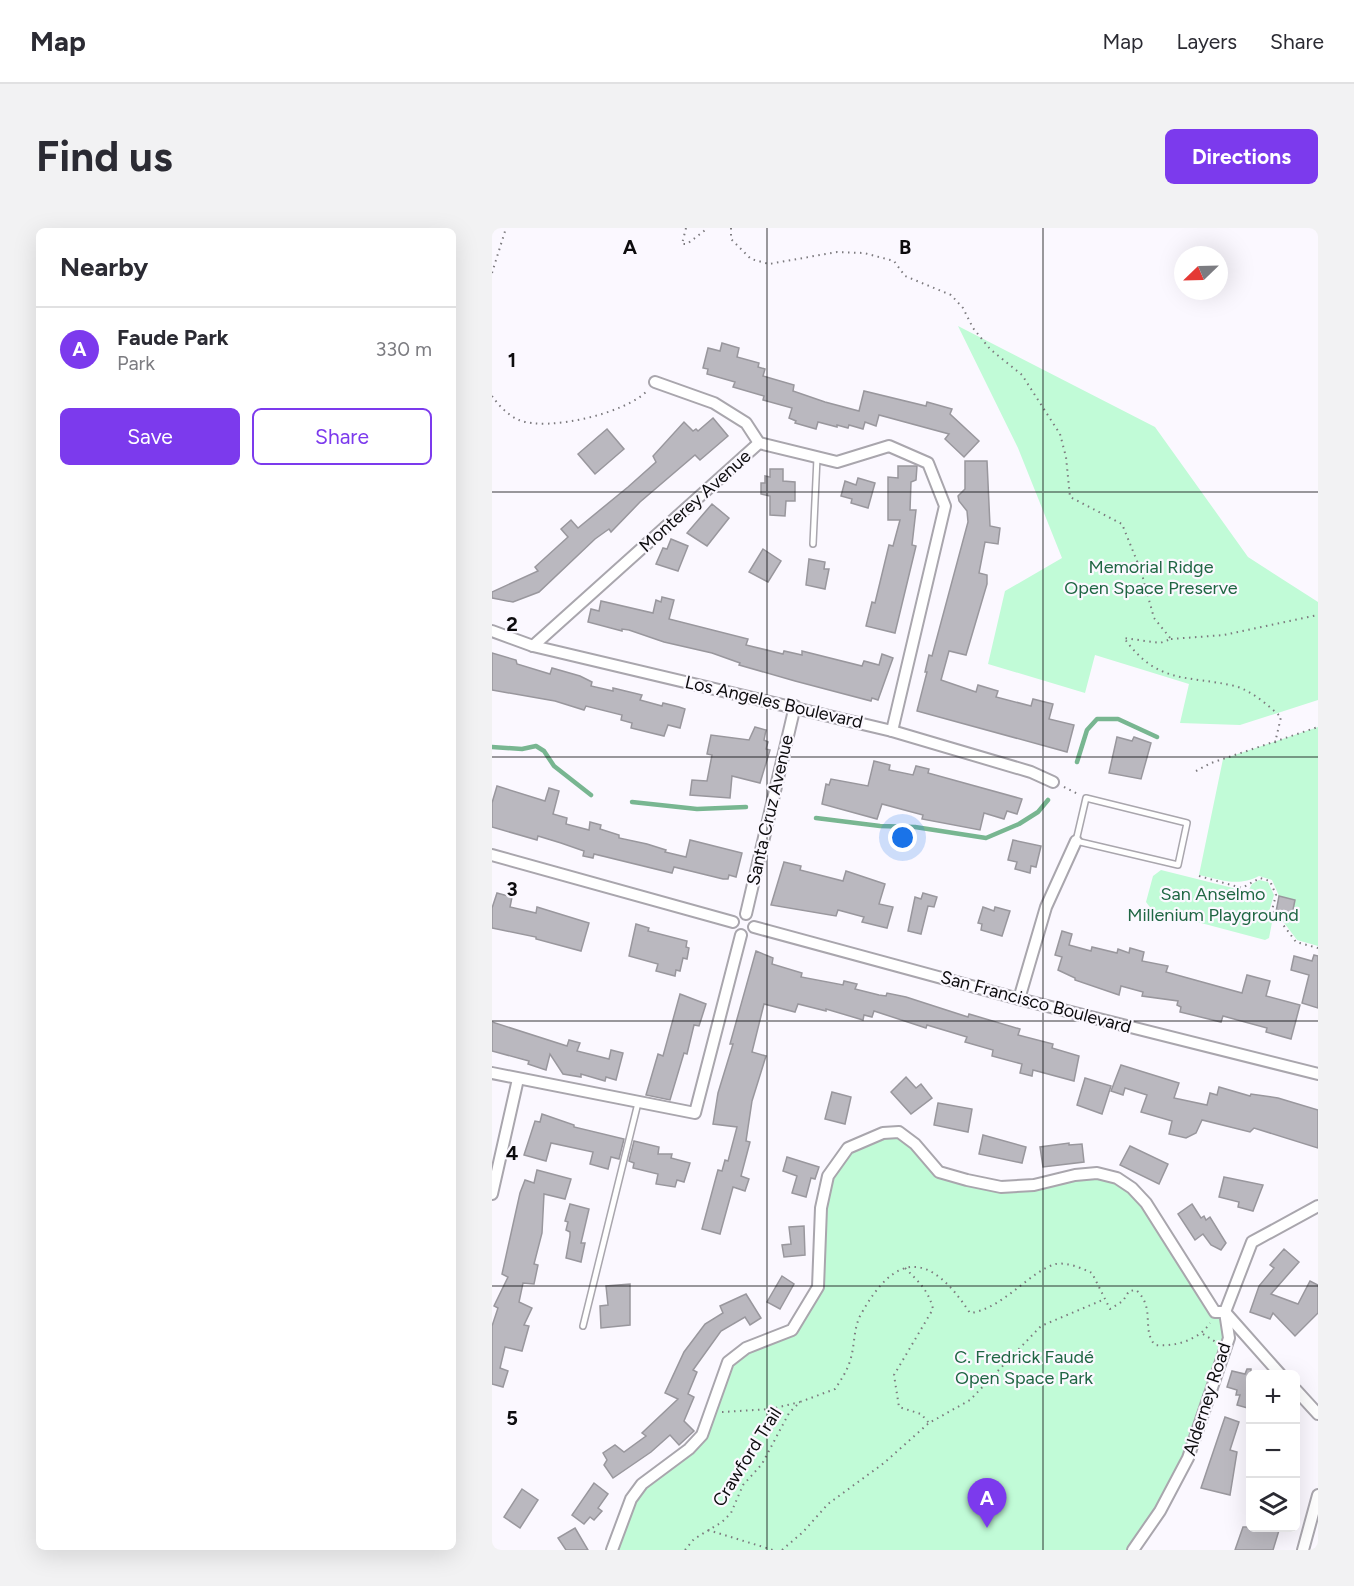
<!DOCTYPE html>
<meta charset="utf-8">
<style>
body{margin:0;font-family:Figtree,sans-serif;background:#f2f2f3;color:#2b2b33}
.controls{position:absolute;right:18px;bottom:18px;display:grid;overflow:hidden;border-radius:9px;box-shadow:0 6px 24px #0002}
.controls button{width:54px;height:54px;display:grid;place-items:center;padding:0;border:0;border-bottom:2px solid #e1e1e2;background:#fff;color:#2b2b33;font:30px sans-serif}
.compass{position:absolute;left:682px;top:18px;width:54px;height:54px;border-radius:50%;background:#fff;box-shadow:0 6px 24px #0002;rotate:247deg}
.you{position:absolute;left:411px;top:610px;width:21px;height:21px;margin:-15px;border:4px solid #fff;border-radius:50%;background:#1a73e8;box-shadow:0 0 0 9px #1a73e833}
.badge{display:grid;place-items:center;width:39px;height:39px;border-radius:50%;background:#7c3aed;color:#fff;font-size:20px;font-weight:700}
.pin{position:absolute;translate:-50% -50px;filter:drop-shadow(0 2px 3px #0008)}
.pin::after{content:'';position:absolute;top:32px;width:21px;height:18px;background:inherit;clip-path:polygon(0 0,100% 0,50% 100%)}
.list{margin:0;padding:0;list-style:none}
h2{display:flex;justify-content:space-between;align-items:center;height:78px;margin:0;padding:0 24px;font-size:26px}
h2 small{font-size:20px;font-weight:400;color:#7c7c81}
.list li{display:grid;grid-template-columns:39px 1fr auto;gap:18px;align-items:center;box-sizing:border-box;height:84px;padding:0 24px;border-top:2px solid #e1e1e2}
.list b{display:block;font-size:22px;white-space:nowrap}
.list p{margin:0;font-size:20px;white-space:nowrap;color:#7c7c81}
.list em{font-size:20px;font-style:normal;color:#7c7c81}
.actions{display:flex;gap:12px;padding:18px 24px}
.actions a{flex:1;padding:14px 0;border:2px solid #7c3aed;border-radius:9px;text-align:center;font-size:21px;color:#7c3aed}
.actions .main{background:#7c3aed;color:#fff}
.icon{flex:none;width:33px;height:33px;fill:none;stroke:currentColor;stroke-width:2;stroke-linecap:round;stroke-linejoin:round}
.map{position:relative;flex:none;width:826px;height:1322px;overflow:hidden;border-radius:9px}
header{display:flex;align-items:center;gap:36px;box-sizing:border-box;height:84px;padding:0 30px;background:#fff;border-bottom:2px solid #e1e1e2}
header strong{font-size:28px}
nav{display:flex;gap:33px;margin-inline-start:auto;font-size:21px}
.intro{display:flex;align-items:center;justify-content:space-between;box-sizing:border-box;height:144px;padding:0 36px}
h1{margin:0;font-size:42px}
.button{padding:15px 27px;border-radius:9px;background:#7c3aed;color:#fff;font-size:21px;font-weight:700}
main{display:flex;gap:36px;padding:0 36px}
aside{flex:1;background:#fff;border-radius:9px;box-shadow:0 6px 24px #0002}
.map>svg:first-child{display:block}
</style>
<header>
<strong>Map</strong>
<nav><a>Map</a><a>Layers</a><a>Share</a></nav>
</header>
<div class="intro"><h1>Find us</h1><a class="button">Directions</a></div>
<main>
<aside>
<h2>Nearby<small></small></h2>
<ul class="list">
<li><span class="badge">A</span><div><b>Faude Park</b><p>Park</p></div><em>330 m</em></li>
</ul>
<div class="actions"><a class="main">Save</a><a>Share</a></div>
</aside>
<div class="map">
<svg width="826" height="1322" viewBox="0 0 826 1322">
<rect width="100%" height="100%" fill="#fbf8ff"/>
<g fill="#c1fbd7">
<polygon points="466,98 663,199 756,329 826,374 826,472 748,497 688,495 697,456 603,427 593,465 496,436 513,363 570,330 526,220"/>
<path d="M 826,499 L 826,718 L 805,712 L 784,684 L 787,668 L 780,652 L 767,648 C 746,659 730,652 707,647 L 731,531 Z"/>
<polygon points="669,642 741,660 748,667 754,667 760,656 767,652 776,654 782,667 776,687 781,689 777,710 773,712 660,682 654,674 661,648"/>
<polygon points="407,904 447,944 509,959 605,945 640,960 723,1084 733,1084 737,1110 696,1230 634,1322 120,1322 139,1271 210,1207 236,1134 300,1102 326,1059 336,948 356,920"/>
</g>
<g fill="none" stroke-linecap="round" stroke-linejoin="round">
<g stroke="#78b691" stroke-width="4.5">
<polyline points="0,519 30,521 44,518 52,523 62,538 99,567"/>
<polyline points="585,534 595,502 605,491 626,491 665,509"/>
<polyline points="140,574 205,581 254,579"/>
<polyline points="324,590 388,598 423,599 494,610 527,596 546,584 556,572"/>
</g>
</g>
<g fill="#bab8bf" stroke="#99979d" stroke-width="1.5">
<polygon points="230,115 247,120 245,129 267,135 266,139 273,141 271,148 302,157 301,163 333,174 367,183 372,163 434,178 435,174 460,181 458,186 487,213 472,229 453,211 457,206 387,187 384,198 373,194 371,201 357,197 356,200 345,197 345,199 326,194 324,201 303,195 304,193 297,190 300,180 271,172 272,168 241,159 243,154 215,146 216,141 211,140 216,120 228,123"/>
<polygon points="221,190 236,208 208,232 203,227 148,274 119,304 117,301 103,311 47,364 21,374 0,370 0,364 46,343 43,339 76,309 69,301 79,292 86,300 136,259 164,234 161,228 192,194 201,203 204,201 206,203"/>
<polygon points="115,201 132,221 103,246 86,226"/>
<polygon points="473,233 495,233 498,298 508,300 506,316 493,314 487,345 495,347 495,356 474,427 457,423 449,452 484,464 486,457 506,463 504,469 539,478 541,471 561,476 557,491 582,497 575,524 425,483 435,444 433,444 437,427 440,428 476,294 475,283 467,273 466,268 473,261"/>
<polygon points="406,238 425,238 424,252 419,254 418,282 424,282 420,317 424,318 403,405 374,398 380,374 383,375 397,317 401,318 408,292 396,292 396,249 406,250"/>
<polygon points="278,241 291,241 291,253 303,254 303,273 294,273 293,288 278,287 278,268 269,266 269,255 273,255 273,248 278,249"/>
<polygon points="366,250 383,255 376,280 359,275 360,271 349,268 353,253 364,257"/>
<polygon points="220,276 237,290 215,318 195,305"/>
<polygon points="179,311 196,318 186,343 164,336 171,320 175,321"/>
<polygon points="271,321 289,333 276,354 257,344"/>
<polygon points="317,331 333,334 332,341 337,341 333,361 314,357"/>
<polygon points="170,369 182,372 177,391 256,411 254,417 291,426 292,423 310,427 310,423 370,438 372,433 387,437 390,426 401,430 386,472 380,470 379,473 303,453 247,437 248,435 220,425 172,414 137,402 130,401 130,403 96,394 99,381 107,383 109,373 161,385 164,372 169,374"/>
<polygon points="0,425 24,432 25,436 58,446 60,440 88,448 100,454 99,458 121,463 121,460 150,467 148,472 170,478 171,475 187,479 193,481 188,500 176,497 172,508 139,500 140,495 129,492 130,487 94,478 92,482 63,473 0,462"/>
<polygon points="263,499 274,502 272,512 276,514 274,521 278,522 268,555 240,548 238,570 198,567 200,552 215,553 220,527 215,526 219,507 257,512"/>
<polygon points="625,509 640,513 642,509 659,515 649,551 617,545"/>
<polygon points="382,533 398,537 397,542 421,547 424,538 437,541 436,545 530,571 525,586 515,583 512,591 492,585 488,602 430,591 431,587 390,576 385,591 330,576 334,556 337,557 339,551 376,558"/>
<polygon points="5,558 53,573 57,560 67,563 61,586 75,590 74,596 97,602 98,594 109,597 108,601 127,607 127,610 155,616 174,622 173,624 194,629 198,612 250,625 244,649 237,647 236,651 231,651 182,639 180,645 102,626 101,630 91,628 92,623 69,615 46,608 45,612 0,599 0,575"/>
<polygon points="521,612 549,618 544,639 539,638 538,645 523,641 525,634 516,632"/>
<polygon points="292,634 309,638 308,642 351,653 354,643 393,656 387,676 401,679 395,700 370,694 372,689 346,682 344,688 279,677"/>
<polygon points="5,665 20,669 18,679 44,685 45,679 97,695 89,723 44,711 44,709 0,700 0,680"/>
<polygon points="431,665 445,669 442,679 436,678 429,706 416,703 423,669 429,671"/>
<polygon points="787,668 803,672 800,687 784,684"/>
<polygon points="491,679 502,683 503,679 518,683 510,708 489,702 490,696 486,695"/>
<polygon points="144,696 157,700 156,703 195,713 194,719 197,720 195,731 191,730 188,743 184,742 183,748 164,743 166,736 137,728"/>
<polygon points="570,703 580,706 577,717 599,723 600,719 625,725 626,721 637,725 638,720 652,724 650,733 676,738 674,744 750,765 755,747 778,753 774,768 808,777 799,811 774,804 775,800 731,788 729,794 688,784 689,779 685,777 686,773 650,768 651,764 629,758 627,767 583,752 583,750 566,742 570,729 563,727"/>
<polygon points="264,723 281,730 280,736 310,745 309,749 351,757 352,753 365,756 363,761 387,767 394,768 395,765 414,769 476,789 477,786 528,801 526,807 561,816 560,820 587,828 582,853 541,842 540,848 528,845 530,836 500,828 501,822 473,814 475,809 435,797 434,800 382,783 380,789 372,787 371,792 334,781 334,783 306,776 303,784 272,776 260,824 274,828 260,873 254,913 258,914 249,948 257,951 253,963 241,959 228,1006 210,1001 226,942 230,943 233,932 236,933 245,899 221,896 226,865 241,816 238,816"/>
<polygon points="822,727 826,728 826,780 810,775 817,747 799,742 802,728 820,733"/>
<polygon points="188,766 214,776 207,798 202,797 195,826 192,825 178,872 154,867 166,826 171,828"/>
<polygon points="0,794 75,818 77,812 88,815 85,823 117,831 119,822 131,825 124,852 114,849 113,853 89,846 89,849 71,846 58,826 54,842 36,836 37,833 0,823"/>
<polygon points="629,837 687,855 682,870 715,877 718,865 725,867 727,859 758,868 759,866 786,870 826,882 826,920 762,900 758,904 710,892 704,905 694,910 677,906 680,893 649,884 655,867 633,860 631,867 619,863"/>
<polygon points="414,849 424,860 429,856 440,870 419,886 399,864"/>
<polygon points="593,850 619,858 610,886 585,877"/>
<polygon points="340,864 359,869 353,896 333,891"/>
<polygon points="446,875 480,881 476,904 442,897"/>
<polygon points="50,886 82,897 82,899 132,911 127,931 119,929 116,941 98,936 101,924 59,915 54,933 32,927 43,893 48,894"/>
<polygon points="491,907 534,919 530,935 487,926"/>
<polygon points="142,913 167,919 166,926 180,926 179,930 198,935 192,954 185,952 183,959 164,956 166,946 141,940 142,935 137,933"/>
<polygon points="577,915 577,917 590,916 592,934 551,939 548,919"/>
<polygon points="638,918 676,936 667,956 628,937"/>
<polygon points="295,929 327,939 323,951 319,950 314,969 300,965 305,948 291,943"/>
<polygon points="45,942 79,951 73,971 52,966 50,1005 42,1036 46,1037 42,1056 31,1055 27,1074 40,1080 32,1097 37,1098 30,1123 13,1119 8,1140 16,1143 11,1159 0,1156 0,1098 6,1080 2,1078 16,1049 10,1046 28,965 33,952 42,955"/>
<polygon points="732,949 771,957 761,983 746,979 747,974 727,969"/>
<polygon points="78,976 97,981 89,1015 93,1015 89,1034 74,1030 78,1008 78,1004 74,1002 76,994 73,993"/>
<polygon points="700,976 709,990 712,988 714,992 718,989 734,1015 729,1022 719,1017 711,1006 703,1012 686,986"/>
<polygon points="312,998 313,1027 292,1029 290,1017 299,1016 297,999"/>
<polygon points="792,1021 807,1034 779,1066 806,1076 818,1053 826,1057 826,1085 803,1108 781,1085 778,1091 758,1084 767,1058 782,1040 778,1037"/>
<polygon points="290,1048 302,1056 288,1081 275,1074"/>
<polygon points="138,1056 138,1097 109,1100 108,1078 116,1077 114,1058"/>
<polygon points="254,1066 269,1090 258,1097 253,1089 229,1103 201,1142 205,1144 196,1166 202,1169 192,1193 202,1203 187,1217 178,1207 159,1224 121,1250 112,1237 115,1232 111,1225 123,1217 132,1224 154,1208 150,1205 186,1171 173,1165 192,1124 213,1096 231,1085 228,1078"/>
<polygon points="755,1141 759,1141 759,1181 745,1177 748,1167 744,1167 745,1162 735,1159 740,1143 753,1146"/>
<polygon points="733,1189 747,1194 738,1222 745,1224 738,1267 709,1260"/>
<polygon points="102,1255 116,1266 106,1280 110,1283 102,1292 98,1289 92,1296 80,1287"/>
<polygon points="30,1261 46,1272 28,1300 12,1289"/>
<polygon points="751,1299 788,1299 781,1322 743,1322"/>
<polygon points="83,1300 96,1322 74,1322 66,1310"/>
</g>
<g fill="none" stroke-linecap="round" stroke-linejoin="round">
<defs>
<g id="lane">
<polyline points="321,316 325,230"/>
<polygon points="594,570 695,595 686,637 584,613"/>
<polyline points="91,1098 146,875"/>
</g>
<g id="street">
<polyline points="163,154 222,175 254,195 267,215"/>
<polyline points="267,215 345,234 397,218 436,235 453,278 400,503"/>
<polyline points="0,403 41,418 400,503 539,544 561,554"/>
<polyline points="41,418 267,215"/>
<polyline points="0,627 241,694"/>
<polyline points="254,686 303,478"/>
<polyline points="262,699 527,771 826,846"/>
<polyline points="527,771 554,679 584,613"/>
<polyline points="0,845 203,885 249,707"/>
<polyline points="0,966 26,851"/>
<polyline points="733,1084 788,1146"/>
<polyline points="804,1162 826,1186"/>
<polyline points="120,1322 139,1271 150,1256 197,1221 210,1207 236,1134 254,1120 300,1102 326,1059 329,980 336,948 356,920 391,905 407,904 423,916 447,944 475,952 509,959 542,957 583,947 605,945 625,950 640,960 654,975 723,1084 733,1084"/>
<polyline points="641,1322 668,1283 696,1230 737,1110 733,1084 760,1014 826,978"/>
<polyline points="811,1322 826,1267"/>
</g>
</defs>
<use href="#lane" stroke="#a9a6ad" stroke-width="8"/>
<use href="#street" stroke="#a9a6ad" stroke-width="14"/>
<g stroke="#7c7a7e" stroke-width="2" stroke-dasharray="1.5 4.5" stroke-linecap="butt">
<polyline points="194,0 190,16 195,16 216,0"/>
<path d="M 239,0 L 239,11 L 259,31 L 277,36 L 345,24 L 372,25 L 402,33 L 413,48 L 459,67 L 471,80 L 481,100 L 498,121 L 530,147 L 568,206 L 574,229 L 578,269 L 630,296 L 649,343 L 662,390 L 679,411 L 668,415 L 632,410 C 666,457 695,447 743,458 C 760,463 776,477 789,489 L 783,515"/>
<polyline points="0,45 14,0"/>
<path d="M 0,168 C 6,177 17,188 27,192 C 56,204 134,185 155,163"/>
<polyline points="679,411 732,407 826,387"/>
<polyline points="704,543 719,535 826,499"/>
<polyline points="572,559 586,566"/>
<polyline points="707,648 750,660 768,650 778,653 784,667 780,682 804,714 826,720"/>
<path d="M 413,1040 C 426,1053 437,1063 441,1081 L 402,1147 L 407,1179 L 429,1186 L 437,1195"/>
<polyline points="711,1106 724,1114"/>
<polyline points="230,1184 279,1181 308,1174"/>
<polyline points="216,1302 281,1322"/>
<path d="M 193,1322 L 202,1311 L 230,1294 L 239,1285 L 251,1257 L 270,1236 L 297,1185 L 308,1174 L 343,1161 C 349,1152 355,1143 358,1133 C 363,1118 361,1103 368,1088 C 404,1022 438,1024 478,1085 C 511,1081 539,1042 564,1036 C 576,1034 589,1040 600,1045 L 618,1081 L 631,1073 L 637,1063 L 644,1062 C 664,1080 649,1101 663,1117 C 683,1119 707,1112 718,1095"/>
<polyline points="290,1322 311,1304 336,1276 392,1235 437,1195 478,1172 549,1098 613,1071"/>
</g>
<use href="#lane" stroke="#fff" stroke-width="5"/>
<use href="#street" stroke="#fff" stroke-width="10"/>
</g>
<path fill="none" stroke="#0d0c0e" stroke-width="1.5" stroke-opacity="0.55" d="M 275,0 L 275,1322M 551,0 L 551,1322M 0,264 L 826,264M 0,529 L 826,529M 0,793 L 826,793M 0,1058 L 826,1058"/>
<g text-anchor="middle" stroke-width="4.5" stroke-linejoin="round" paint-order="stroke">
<g font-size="18" fill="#0d0c0e" stroke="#fbf8ff">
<text transform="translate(203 273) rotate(-42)" y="6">Monterey Avenue</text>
<text transform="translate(282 474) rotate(13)" y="6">Los Angeles Boulevard</text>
<text transform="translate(278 582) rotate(-77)" y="6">Santa Cruz Avenue</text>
<text transform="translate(544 774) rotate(15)" y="6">San Francisco Boulevard</text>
<text transform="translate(715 1171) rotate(-72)" y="6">Alderney Road</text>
<text transform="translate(255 1229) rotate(-58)" y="6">Crawford Trail</text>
</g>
<g font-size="18" fill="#1f6643" stroke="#fbf8ff">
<text x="659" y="345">Memorial Ridge<tspan x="659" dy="21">Open Space Preserve</tspan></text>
<text x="721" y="672">San Anselmo<tspan x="721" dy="21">Millenium Playground</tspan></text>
<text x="532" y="1135">C. Fredrick Faudé<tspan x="532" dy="21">Open Space Park</tspan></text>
</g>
</g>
<g font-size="20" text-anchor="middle" font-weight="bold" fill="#0d0c0e" stroke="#fbf8ff" stroke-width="4.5" stroke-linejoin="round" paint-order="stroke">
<text x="138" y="26">A</text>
<text x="413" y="26">B</text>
<text x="20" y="139">1</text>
<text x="20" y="403">2</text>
<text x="20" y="668">3</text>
<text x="20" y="932">4</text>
<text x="20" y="1197">5</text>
</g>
</svg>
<div class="controls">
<button>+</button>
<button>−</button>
<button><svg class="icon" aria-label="layers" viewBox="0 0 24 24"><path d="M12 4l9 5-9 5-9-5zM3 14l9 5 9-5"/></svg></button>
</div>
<svg class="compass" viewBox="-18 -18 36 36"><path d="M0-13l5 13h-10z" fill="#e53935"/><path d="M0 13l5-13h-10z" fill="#7c7c81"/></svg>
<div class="you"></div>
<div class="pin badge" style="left:495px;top:1300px">A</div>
</div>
</main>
